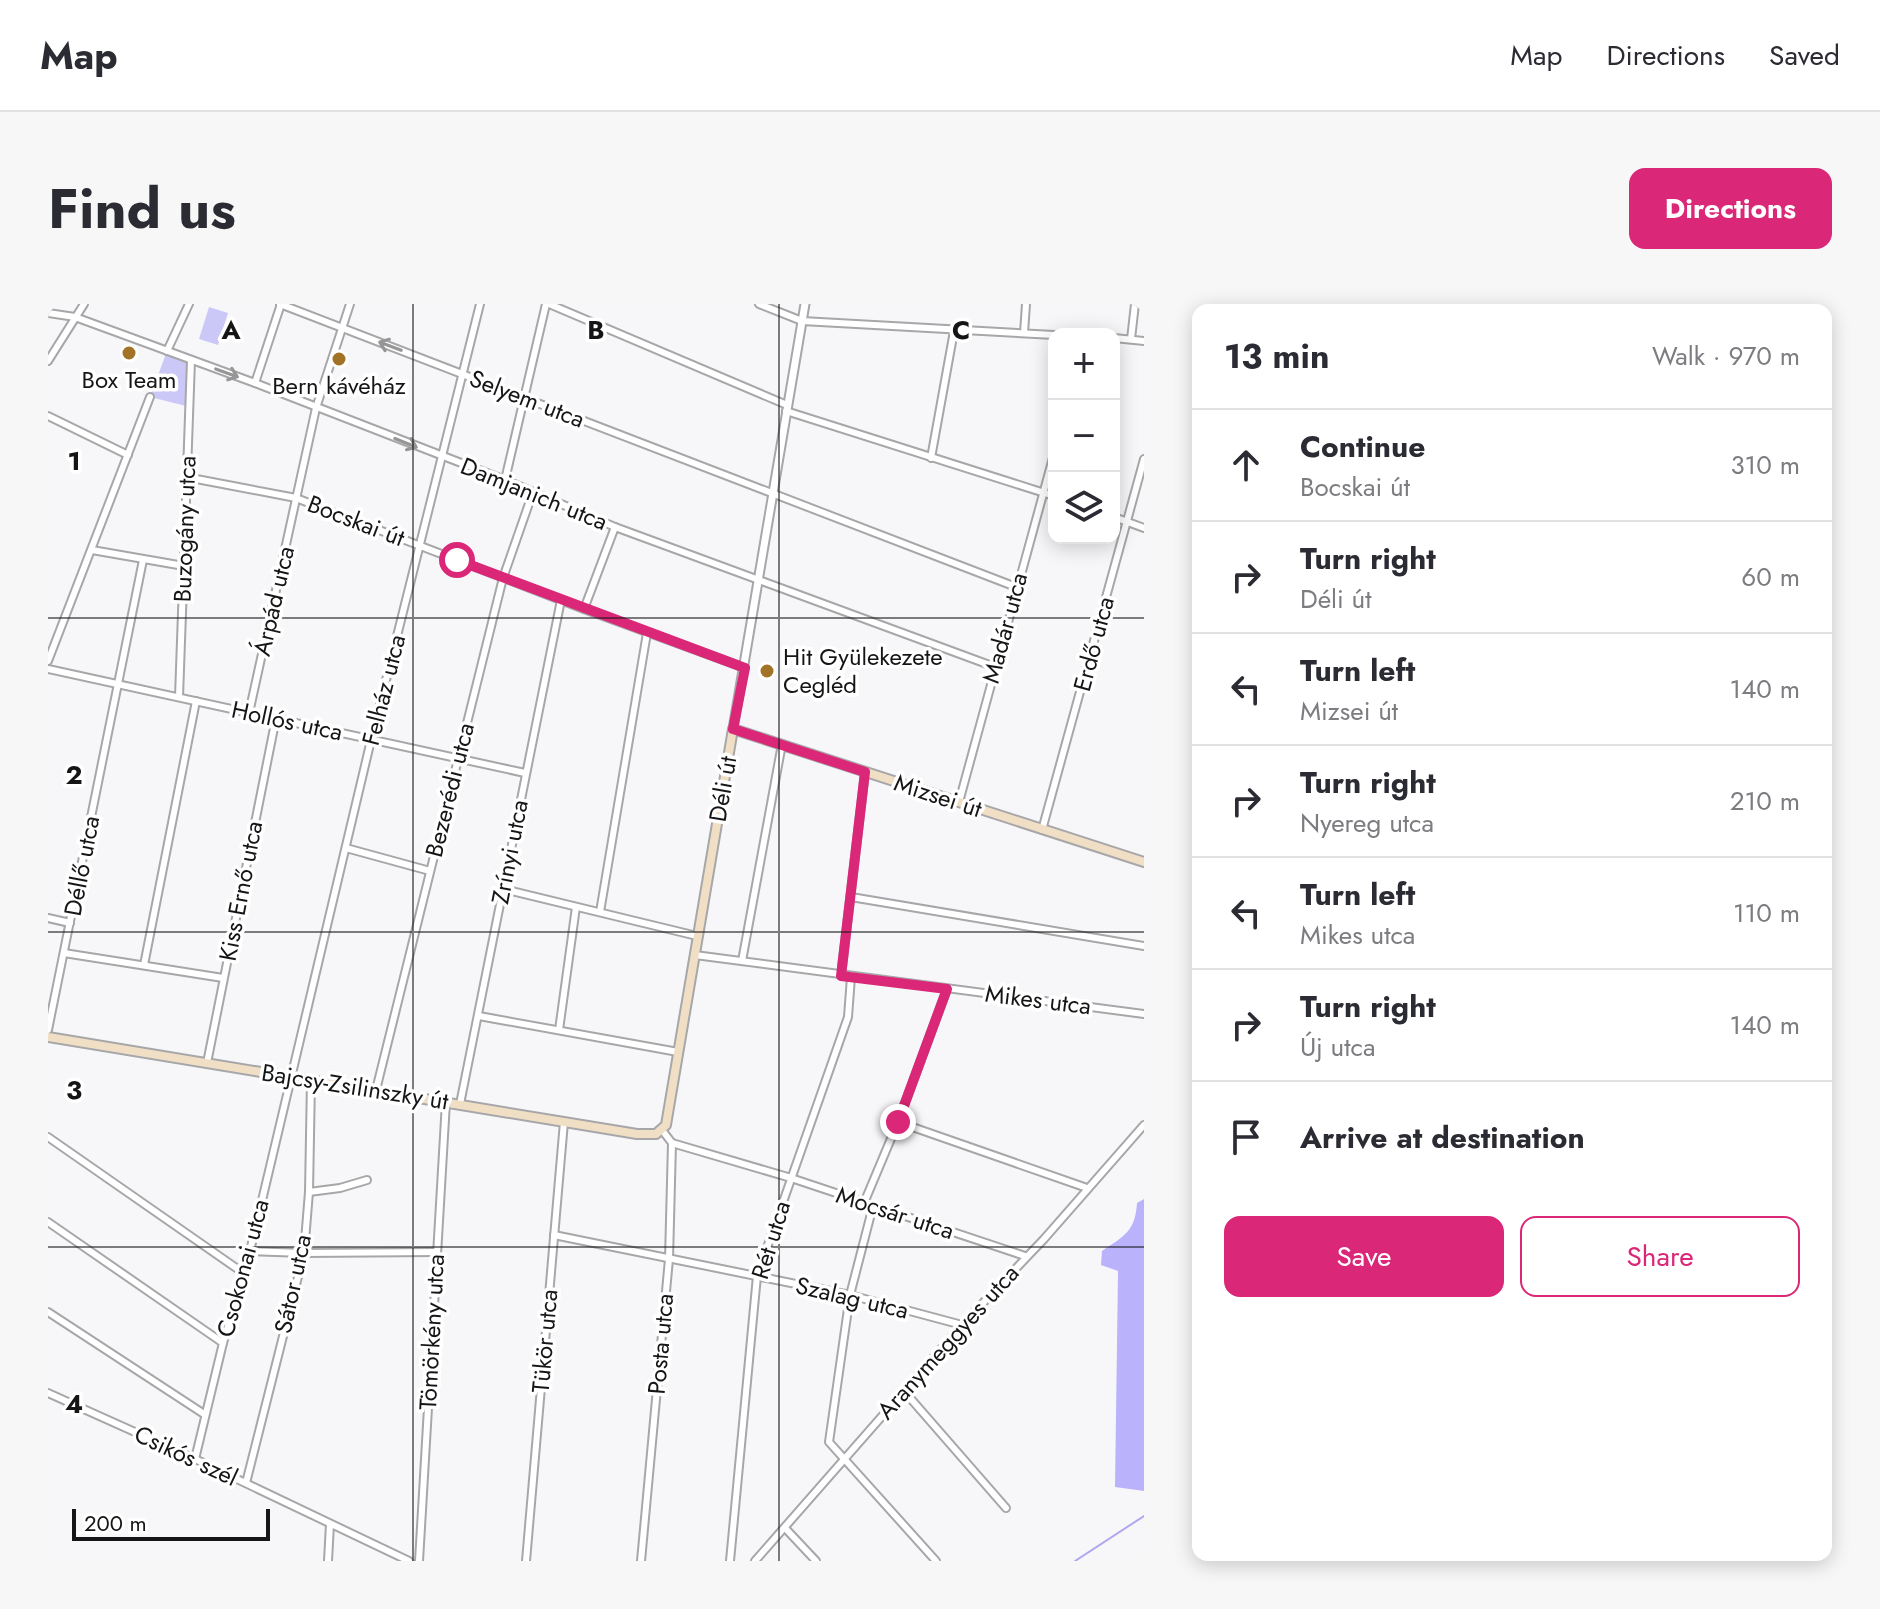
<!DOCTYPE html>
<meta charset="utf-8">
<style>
body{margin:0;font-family:Jost,sans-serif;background:#f7f7f7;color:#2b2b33}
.controls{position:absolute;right:24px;top:24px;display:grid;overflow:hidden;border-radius:16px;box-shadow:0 4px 20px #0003}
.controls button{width:72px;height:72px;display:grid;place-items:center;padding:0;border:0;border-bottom:2px solid #e1e1e2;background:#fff;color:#2b2b33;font:40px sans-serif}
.scale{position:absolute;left:24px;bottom:20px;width:198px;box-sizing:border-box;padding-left:8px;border:4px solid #151516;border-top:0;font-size:22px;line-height:28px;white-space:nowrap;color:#151516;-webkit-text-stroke:6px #fff;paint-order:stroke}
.stop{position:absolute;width:24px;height:24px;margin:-18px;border:6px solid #db2777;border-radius:50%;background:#fff}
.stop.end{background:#db2777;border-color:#fff;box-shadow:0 2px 8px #0008}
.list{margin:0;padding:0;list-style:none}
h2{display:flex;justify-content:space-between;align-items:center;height:104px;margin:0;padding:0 32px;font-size:34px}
h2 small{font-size:26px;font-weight:400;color:#7c7c81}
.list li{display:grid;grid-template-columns:52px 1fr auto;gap:24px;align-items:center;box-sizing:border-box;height:112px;padding:0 32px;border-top:2px solid #e1e1e2}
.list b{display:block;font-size:30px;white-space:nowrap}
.list p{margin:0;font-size:26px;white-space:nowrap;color:#7c7c81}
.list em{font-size:26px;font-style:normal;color:#7c7c81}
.actions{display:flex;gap:16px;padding:24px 32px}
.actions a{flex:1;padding:18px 0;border:2px solid #db2777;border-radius:16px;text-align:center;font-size:28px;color:#db2777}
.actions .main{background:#db2777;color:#fff}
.icon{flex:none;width:44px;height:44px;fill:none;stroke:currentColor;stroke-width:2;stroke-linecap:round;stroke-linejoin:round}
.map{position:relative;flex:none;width:1096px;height:1257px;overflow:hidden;border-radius:16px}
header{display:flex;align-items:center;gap:48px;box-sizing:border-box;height:112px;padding:0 40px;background:#fff;border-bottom:2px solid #e1e1e2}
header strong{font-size:38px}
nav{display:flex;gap:44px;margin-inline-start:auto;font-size:28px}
.intro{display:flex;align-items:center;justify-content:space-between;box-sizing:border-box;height:192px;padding:0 48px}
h1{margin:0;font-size:56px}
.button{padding:20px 36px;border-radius:16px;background:#db2777;color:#fff;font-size:28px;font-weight:700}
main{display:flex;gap:48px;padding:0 48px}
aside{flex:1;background:#fff;border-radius:16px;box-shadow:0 4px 20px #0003}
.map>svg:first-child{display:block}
</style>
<header>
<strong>Map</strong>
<nav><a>Map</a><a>Directions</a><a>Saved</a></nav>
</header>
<div class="intro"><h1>Find us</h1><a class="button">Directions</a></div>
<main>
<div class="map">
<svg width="1096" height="1257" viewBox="0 0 1096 1257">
<rect width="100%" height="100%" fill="#f7f7fa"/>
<g fill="#cbc8f7">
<polygon points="161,3 180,9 170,41 151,35"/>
<polygon points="119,47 143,56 142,103 102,93"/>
</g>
<path fill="#bab3fc" d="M 1096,895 L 1096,1187 L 1067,1183 L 1070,967 L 1053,961 L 1054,947 C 1076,932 1087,928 1089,899 Z"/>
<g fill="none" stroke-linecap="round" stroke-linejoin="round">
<polyline stroke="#afa8f0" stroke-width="2" points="1027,1257 1096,1212"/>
<defs>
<g id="minor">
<polyline points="232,0 968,283"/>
<polyline points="501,0 739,101"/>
<polyline points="711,0 754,17 1006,31"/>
<polyline points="0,9 27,13 207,79 457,176 567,223 947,363"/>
<polyline points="976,29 978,0"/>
<polyline points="1066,34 1096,37"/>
<polyline points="1083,35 1087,0"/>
<polyline points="119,47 141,0"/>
<polyline points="0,57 36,0"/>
<polyline points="207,79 233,0"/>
<polyline points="738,107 1006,192"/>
<polyline points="0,112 80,151"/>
<polyline points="883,154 906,27"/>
<polyline points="138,173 248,194 536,305 697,364"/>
<polyline points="457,176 498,0"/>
<polyline points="1066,213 1096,224"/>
<polyline points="44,246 136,262"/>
<polyline points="536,305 567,223"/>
<polyline points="0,357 102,93"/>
<polyline points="0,365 477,469"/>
<polyline points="131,393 143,56"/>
<polyline points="201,409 268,104 302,0"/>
<polyline points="911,498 1006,150"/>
<polyline points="994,526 1096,155"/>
<polyline points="298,544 382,567"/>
<polyline points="455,585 649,632"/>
<polyline points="803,593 1096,642"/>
<polyline points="552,608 599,329"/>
<polyline points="0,614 22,619"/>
<polyline points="16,649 175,674"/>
<polyline points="647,651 1096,710"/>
<polyline points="694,657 734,440"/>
<polyline points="96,661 148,397"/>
<polyline points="793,672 817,468"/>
<polyline points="431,712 630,748"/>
<polyline points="0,726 95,256"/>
<polyline points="511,726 528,603"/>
<polyline points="159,759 228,414"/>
<polyline points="328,786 455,274 485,188"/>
<polyline points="412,800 513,296"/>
<polyline points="850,818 1039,884"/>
<polyline points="0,833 194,968"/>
<polyline points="624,839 743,874 977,952"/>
<polyline points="261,888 292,884 319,876"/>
<polyline points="816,899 850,818 899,685"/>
<polyline points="825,902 802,991 781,1138 888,1257"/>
<polyline points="0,918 175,1039"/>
<polyline points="506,931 802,991 914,1021"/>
<polyline points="202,947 256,949 389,948"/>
<polyline points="0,1008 156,1110"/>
<polyline points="856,1087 958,1204"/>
<polyline points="0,1089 147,1155 361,1257"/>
<polyline points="147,1155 175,1039 202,947 323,436 432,0"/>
<polyline points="198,1179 256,949 261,888 263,776"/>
<polyline points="737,1224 768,1257"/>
<polyline points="280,1257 282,1220"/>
<polyline points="371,1257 398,798"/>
<polyline points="478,1257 516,818"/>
<polyline points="593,1257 621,955 624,839 614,826"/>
<polyline points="682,1257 709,972 800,713 803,673"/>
<polyline points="707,1257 914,1021 996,935 1096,821"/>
</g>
<polyline id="tertiary" points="685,425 757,0"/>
<polyline id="secondary" points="0,733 589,830 608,830 618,821 685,425 1096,558"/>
</defs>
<use href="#minor" stroke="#a7a7aa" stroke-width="10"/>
<use href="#tertiary" stroke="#a7a7aa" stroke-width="11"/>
<use href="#secondary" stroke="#a7a7aa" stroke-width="12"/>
<use href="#minor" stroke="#fff" stroke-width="6"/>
<use href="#tertiary" stroke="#fff" stroke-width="7"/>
<use href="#secondary" stroke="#f1dfc5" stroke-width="8"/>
</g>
<defs><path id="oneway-shaft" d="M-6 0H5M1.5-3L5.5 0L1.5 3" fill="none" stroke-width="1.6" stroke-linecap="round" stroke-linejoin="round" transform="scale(2)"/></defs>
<g stroke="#969696">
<use href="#oneway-shaft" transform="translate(342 42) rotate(-159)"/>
<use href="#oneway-shaft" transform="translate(179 69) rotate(20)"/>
<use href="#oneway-shaft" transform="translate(358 139) rotate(22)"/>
</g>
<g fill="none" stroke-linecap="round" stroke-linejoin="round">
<polyline stroke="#db2777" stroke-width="10" points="409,256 697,364 685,425 817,468 793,672 899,685 850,818"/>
</g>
<path fill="none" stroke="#151516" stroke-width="2" stroke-opacity="0.55" d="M 365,0 L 365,1257M 731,0 L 731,1257M 0,314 L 1096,314M 0,628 L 1096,628M 0,943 L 1096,943"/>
<g fill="#a27226" stroke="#fff" stroke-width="3">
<circle cx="81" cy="49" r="8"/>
<circle cx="291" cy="55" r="8"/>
<circle cx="719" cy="367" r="8"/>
</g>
<g text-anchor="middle" stroke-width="7" stroke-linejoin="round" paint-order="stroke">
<g font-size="24" fill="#151516" stroke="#fff">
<text x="81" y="84">Box Team</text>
<text x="291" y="90">Bern kávéház</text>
<text x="735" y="361" text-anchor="start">Hit Gyülekezete<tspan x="735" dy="28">Cegléd</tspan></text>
</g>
<g font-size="24" fill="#151516" stroke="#fff">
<text transform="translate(479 95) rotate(21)" y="8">Selyem utca</text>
<text transform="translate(486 190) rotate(22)" y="8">Damjanich utca</text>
<text transform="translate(308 217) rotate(21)" y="8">Bocskai út</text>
<text transform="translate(137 225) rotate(-88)" y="8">Buzogány utca</text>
<text transform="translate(226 297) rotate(-77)" y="8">Árpád utca</text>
<text transform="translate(957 324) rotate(-75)" y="8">Madár utca</text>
<text transform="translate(1046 340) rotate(-75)" y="8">Erdő utca</text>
<text transform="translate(336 386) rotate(-76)" y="8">Felház utca</text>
<text transform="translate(239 417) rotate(12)" y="8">Hollós utca</text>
<text transform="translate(675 485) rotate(-80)" y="8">Déli út</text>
<text transform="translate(402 486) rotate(-76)" y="8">Bezerédi utca</text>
<text transform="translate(890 492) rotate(18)" y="8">Mizsei út</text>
<text transform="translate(462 548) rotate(-79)" y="8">Zrínyi utca</text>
<text transform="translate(34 562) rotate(-79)" y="8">Déllő utca</text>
<text transform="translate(193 587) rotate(-79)" y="8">Kiss Ernő utca</text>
<text transform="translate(990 696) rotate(7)" y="8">Mikes utca</text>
<text transform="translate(307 783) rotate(9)" y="8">Bajcsy-Zsilinszky út</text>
<text transform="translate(847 909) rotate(18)" y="8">Mocsár utca</text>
<text transform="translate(723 936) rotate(-73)" y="8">Rét utca</text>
<text transform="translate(195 964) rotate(-75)" y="8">Csokonai utca</text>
<text transform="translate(245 980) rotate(-78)" y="8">Sátor utca</text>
<text transform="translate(804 994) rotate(13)" y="8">Szalag utca</text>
<text transform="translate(384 1028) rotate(-87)" y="8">Tömörkény utca</text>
<text transform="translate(497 1037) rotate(-85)" y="8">Tükör utca</text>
<text transform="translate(900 1038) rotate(-48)" y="8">Aranymeggyes utca</text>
<text transform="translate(613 1040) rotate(-85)" y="8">Posta utca</text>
<text transform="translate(138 1152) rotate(25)" y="8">Csikós szél</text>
</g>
</g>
<g font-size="26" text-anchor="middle" font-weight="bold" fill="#151516" stroke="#fff" stroke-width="7" stroke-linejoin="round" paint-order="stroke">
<text x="183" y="35">A</text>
<text x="548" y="35">B</text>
<text x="913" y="35">C</text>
<text x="26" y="166">1</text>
<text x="26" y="480">2</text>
<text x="26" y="795">3</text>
<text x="26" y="1109">4</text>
</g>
</svg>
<div class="controls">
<button>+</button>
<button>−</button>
<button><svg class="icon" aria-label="layers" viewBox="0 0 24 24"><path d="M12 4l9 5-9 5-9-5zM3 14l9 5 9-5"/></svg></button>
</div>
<div class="scale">200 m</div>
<div class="stop" style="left:409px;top:256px"></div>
<div class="stop end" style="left:850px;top:818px"></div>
</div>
<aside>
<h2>13 min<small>Walk · 970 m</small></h2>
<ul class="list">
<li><svg class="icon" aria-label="ahead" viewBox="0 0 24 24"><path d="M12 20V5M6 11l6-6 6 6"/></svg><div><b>Continue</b><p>Bocskai út</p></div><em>310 m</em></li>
<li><svg class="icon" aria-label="right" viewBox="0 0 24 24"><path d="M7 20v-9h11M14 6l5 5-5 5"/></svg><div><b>Turn right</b><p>Déli út</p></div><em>60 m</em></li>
<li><svg class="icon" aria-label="left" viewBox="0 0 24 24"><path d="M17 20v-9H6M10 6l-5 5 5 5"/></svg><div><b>Turn left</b><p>Mizsei út</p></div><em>140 m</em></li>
<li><svg class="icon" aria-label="right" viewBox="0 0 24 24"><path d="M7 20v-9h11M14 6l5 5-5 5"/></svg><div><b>Turn right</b><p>Nyereg utca</p></div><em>210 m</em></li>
<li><svg class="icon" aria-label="left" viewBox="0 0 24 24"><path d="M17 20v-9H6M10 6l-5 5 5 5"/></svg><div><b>Turn left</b><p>Mikes utca</p></div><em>110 m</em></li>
<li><svg class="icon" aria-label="right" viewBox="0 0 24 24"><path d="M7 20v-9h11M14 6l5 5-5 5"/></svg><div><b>Turn right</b><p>Új utca</p></div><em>140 m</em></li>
<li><svg class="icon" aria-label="arrive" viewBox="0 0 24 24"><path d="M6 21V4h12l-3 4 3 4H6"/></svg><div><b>Arrive at destination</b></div></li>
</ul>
<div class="actions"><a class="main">Save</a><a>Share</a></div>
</aside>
</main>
